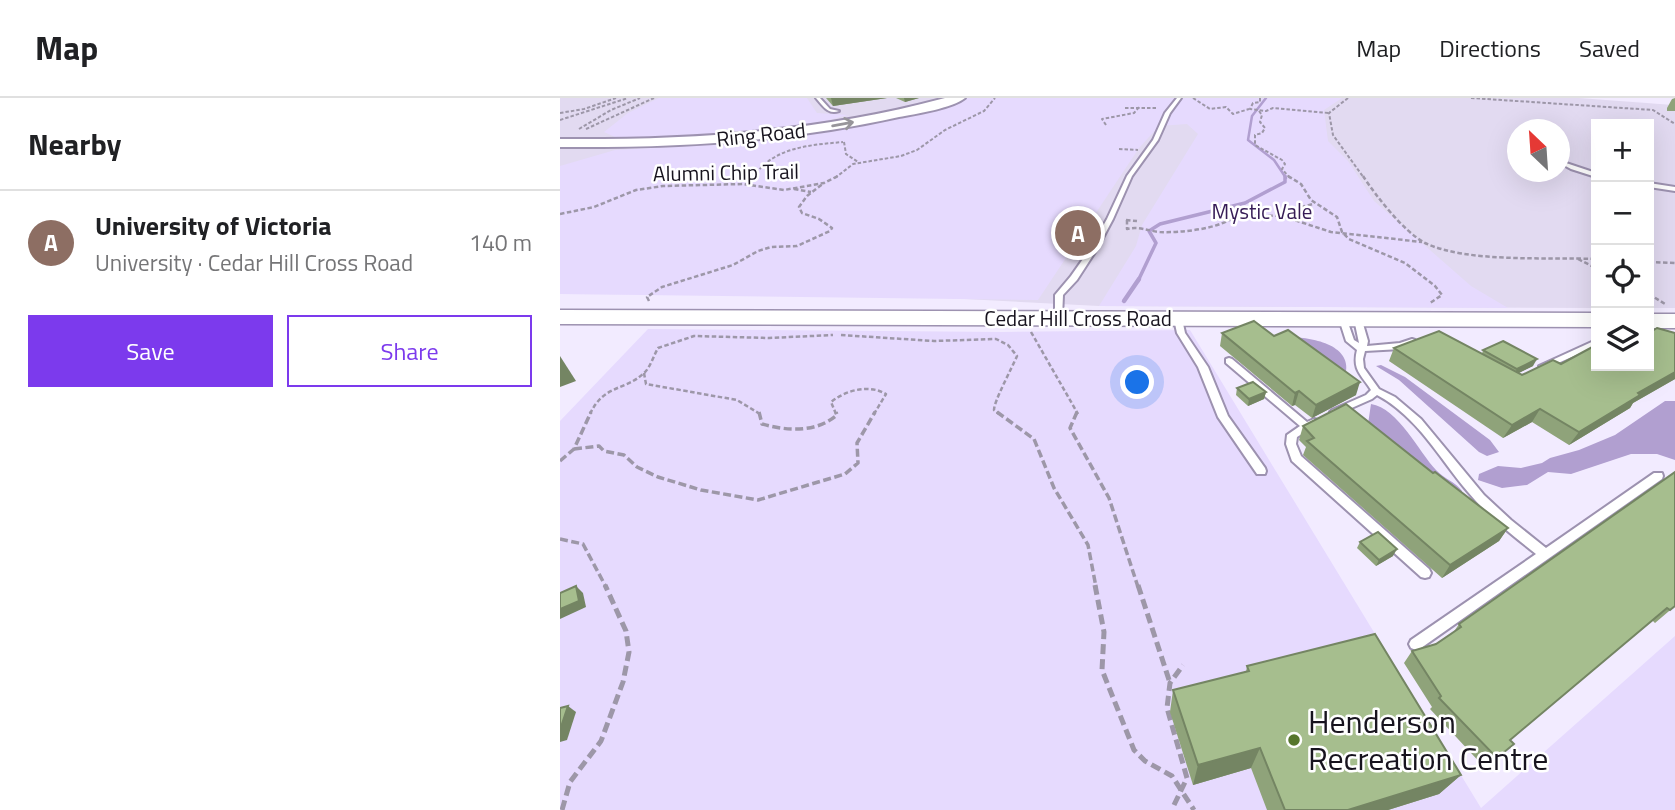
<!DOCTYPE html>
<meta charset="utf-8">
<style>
body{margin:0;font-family:"Titillium Web",sans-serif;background:#f2f2f2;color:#202124}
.controls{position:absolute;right:21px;top:21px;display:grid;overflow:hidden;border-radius:0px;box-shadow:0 7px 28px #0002}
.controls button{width:63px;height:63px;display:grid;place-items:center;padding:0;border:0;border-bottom:2px solid #e0e0e0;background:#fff;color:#202124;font:35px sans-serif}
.compass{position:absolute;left:947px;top:21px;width:63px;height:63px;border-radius:50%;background:#fff;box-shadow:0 7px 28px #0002;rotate:335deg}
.you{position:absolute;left:578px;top:285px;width:24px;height:24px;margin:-18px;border:5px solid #fff;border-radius:50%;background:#1a73e8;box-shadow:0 0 0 10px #1a73e833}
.badge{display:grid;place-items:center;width:46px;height:46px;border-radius:50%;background:#7c3aed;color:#fff;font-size:23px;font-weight:700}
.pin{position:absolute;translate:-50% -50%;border:4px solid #fff;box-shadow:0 2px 7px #0006}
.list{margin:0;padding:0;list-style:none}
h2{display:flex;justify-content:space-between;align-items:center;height:91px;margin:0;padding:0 28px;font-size:30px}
h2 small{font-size:23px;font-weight:400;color:#757577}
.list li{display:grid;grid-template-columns:46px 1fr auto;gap:21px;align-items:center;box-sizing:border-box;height:105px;padding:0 28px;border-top:2px solid #e0e0e0}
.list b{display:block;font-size:26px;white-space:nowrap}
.list p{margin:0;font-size:23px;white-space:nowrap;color:#757577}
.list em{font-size:23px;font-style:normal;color:#757577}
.actions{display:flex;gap:14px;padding:21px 28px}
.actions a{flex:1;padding:16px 0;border:2px solid #7c3aed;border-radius:0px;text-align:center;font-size:24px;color:#7c3aed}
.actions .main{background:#7c3aed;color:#fff}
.icon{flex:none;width:38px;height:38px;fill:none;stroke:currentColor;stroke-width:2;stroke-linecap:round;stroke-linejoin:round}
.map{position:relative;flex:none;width:1115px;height:712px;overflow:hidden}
header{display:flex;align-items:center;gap:42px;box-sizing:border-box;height:98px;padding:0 35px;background:#fff;border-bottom:2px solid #e0e0e0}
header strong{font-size:33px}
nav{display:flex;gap:38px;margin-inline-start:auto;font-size:24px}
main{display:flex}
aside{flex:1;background:#fff}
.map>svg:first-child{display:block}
</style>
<header>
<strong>Map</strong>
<nav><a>Map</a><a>Directions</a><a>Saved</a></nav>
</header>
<main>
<aside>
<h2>Nearby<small></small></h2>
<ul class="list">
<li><span class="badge" style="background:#8d6e63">A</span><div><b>University of Victoria</b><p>University · Cedar Hill Cross Road</p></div><em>140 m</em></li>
</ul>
<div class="actions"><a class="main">Save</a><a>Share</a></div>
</aside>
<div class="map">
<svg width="1115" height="712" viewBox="0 0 1115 712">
<rect width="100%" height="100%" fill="#f2ebff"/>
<path fill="#e2daf1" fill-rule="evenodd" d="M 0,0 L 1019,0 L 1113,7 L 1115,9 L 1115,210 L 1089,210 L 1089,26 L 1036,26 L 1036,210 L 539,208 L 327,197 L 0,196 ZM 958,32 L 1000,32 L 1000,74 L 958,74 Z"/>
<g fill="#e6dafe">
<polygon points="99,0 247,0 257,15 288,17 246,28 103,41 98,39 55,39 44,34 68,15"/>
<polygon points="404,0 782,0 764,12 768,43 788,63 814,103 911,188 948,210 539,208 576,148 582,127 638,36 627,26 599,28 579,50 478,202 0,196 0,68 55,52 164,46"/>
<polygon points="88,231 443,234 630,232 921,710 1115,538 1115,712 0,712 0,323"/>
</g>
<g fill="#b19fd0">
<path d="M 732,239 C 753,240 794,247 785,278 Z"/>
<polygon points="821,267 845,279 930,342 939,354 927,358 919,354 839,282 816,268"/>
<polygon points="1105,303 1115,303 1115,362 1097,356 1071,356 1011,376 988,374 967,387 942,390 918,382 919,376 938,368 961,370 982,365 990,360 1019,352 1055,337"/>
<path d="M 811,306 C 838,310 859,354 876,372 C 884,381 896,384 902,393 L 899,397 L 808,326 Z"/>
</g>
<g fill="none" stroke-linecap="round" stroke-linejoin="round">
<polyline stroke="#b19fd0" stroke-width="2.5" points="706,0 692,18 688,42 714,62 726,80"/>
<polyline stroke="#b19fd0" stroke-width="3.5" points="578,183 596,145 589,133 600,126 685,105 725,84 725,78"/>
<polyline stroke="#b19fd0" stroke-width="4.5" points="564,203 579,181"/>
<defs>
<g id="service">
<path d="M 256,0 L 260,0 L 270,11 L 279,13 C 268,17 263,8 256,0 Z"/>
<polygon points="617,0 621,0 610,15 598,42 572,78 553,121 537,151 517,182 503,197 502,220 498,222 495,222 495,197 511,178 530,151 547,121 567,78 593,42 605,15"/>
<polygon points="1000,63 1036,75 1036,79 1011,71 1000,65"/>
<polygon points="1089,85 1115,89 1115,93 1089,89"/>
<polygon points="615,219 621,219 622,221 625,235 648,269 668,318 705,370 706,373 705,376 697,376 658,319 638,269 617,235 614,221"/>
<path d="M 780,219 L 786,219 L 794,242 L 799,245 L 794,221 L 795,219 L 801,219 L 808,243 L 807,248 L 840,245 L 852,241 L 855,242 L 855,246 L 841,251 L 805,253 L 803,261 L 804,270 L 819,291 L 835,299 L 861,321 L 924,397 L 951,422 L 986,450 L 1094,375 L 1102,375 L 1103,378 L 1102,381 L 861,550 L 856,552 L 851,550 L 849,546 L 851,542 L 976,456 C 952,437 928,418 908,394 C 879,360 858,319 817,297 L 812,301 L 778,316 L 772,316 L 770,314 L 772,312 L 806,297 L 811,292 C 801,276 792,272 797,252 L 786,243 L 779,221 Z"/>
<polygon points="1036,242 1036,248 987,270 981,270 979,268"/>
<polygon points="669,260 672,261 747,324 754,321 758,322 759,324 758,326 737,339 736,346 741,358 869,471 871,475 869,479 865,480 861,479 732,363 726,346 727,337 740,328 666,265 666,261"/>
</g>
<path id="tertiary" d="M 385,0 L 405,0 C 393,10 356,16 339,19 C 227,44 115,50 0,49 L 0,41 C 131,42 259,34 385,0 Z"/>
<g id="secondary">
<polygon points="0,212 1036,215 1036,229 0,226"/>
<rect x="1089" y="216" width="26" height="14"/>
</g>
</defs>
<use href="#service" stroke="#9d92b0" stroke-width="4"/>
<use href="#tertiary" stroke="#9d92b0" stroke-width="4"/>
<use href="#secondary" stroke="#9d92b0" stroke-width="3"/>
<g stroke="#9d97a8" stroke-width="2" stroke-dasharray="3.5 2" stroke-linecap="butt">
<polyline points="633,0 650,11 666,9 673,16 689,11"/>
<polyline points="700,0 700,4 693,5 690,11 706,13 713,10 769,15"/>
<polyline points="788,0 769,15 773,37 804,80"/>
<polyline points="911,0 1093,12 1115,26"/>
<polyline points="565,10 597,10"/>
<polyline points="699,13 702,17 700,24 705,30 702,35 695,37 695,47 722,62 725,66 722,71 730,80"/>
<polyline points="0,15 24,11 56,0"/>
<polyline points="0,22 68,0"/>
<polyline points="546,27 542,21 574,15 579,9"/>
<polyline points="19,31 51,12 80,0"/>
<polyline points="26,31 94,0"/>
<polyline points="284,44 286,56 298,64"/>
<polyline points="559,51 578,52"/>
<path d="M 193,80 C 212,49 250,47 283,44"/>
<polyline points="275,80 293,66 341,58 357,52 385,32 424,13 435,0"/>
</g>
<g stroke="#9d97a8" stroke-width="2.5" stroke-dasharray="4.5 2.5" stroke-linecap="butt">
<polyline points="728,78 741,86 751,102 777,119 782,134 789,141 845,165 875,188 882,197 870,205"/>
<path d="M 803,78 C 816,98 844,134 865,145 C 907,165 988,159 1036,161"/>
<polyline points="190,85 194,78"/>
<polyline points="234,91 251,94"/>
<polyline points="0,116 34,109 76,92 103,88 183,86 224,92 264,85 278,78"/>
<polyline points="722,118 771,134 862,144"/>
<polyline points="566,122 577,123"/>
<path d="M 567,122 L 567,131 C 579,128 588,133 600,134 C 620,135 662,131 676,117 L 722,118 L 730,112 L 753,106"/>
<polyline points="1018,161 1036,170"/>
<polyline points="1089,164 1115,165"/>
<polyline points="1089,196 1105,206"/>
<polyline points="89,203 87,199 102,189 173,167 198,153 211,149 237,148 270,133 272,130 259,121 242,115 239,109 247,98 264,85"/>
<polyline points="471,234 518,316"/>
<path d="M 281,237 L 374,243 L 436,241 L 448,247 L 457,258 C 452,270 434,303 434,312 L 439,316"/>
<polyline points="84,275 86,286 177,302 200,316"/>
<path d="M 30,316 C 44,286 65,293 84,275 C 90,270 94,257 98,250 L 134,238 L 209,240 L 273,237"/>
<path d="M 276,316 L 271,304 C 286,292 309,286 326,296 L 314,316"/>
</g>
<g stroke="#9d97a8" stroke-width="3.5" stroke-dasharray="8 3.5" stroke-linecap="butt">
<path d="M 199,314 L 202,326 C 227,333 256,335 277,317 L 276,314"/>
<polyline points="437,314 474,341 494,390 528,447 536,489"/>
<polyline points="517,314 510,330 549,400 578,489"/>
<polyline points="14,351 39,348 44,353 64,357 77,369 98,379 141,392 198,402 285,376 298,365 297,345 315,314"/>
<polyline points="0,363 14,351 31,314"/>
<polyline points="0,441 23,446 46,489"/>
</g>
<g stroke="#9d97a8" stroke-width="5" stroke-dasharray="10 5" stroke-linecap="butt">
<polyline points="535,487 544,534 542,572 574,652 585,663 612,678 634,712"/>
<polyline points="578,487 610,585"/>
<polyline points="614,707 627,680 607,610 610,585 623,567"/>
<polyline points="2,712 10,684 41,643 63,584 69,554 66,533 45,487"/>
</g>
<use href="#service" fill="#fff" fill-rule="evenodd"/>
<use href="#tertiary" fill="#fff" fill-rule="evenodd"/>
<use href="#secondary" fill="#fff" fill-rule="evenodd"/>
</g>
<g fill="#8fa37a">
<polygon points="266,0 327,0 273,8"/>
<polygon points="336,0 359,0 345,4"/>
<polygon points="1115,0 1115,13 1107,13 1107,10 1112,1"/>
<polygon points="662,235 796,297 752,320 735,307 732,308 660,248"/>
<polygon points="1115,235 1115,281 1073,305 1070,310 1009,347 972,324 943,340 829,263 834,250 922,256 923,252 973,268 958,275 962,277"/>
<polygon points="677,290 706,294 704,301 688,308 676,297"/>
<polygon points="743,328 873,375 948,430 939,443 882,480 743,357 746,349 739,342"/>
<polygon points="800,444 833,458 816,468 797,450"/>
<polygon points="1115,508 1095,525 1092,522 950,642 954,646 925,670 870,611 872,609 844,565 852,553 876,546 893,535 899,526"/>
<polygon points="687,568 901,677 879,696 828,712 707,712 691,670 633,687 610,614 613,592 686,574"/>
</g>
<g fill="#748563">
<polygon points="271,0 327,0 273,8"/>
<polygon points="344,0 359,0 345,4"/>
<polygon points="0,258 16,283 0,289"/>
<polygon points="977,261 973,268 953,278 957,271"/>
<polygon points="1115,274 1115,281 1073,305 1070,310 1009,347 1019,334 1078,295"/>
<polygon points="800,284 796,297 752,320 756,307"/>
<polygon points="739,293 735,307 732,308 735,295"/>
<polygon points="706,294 704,301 688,308 689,301"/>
<polygon points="980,311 972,324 943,340 952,327"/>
<polygon points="948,430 939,443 882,480 890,467"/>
<polygon points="837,451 833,458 816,468 819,462"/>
<polygon points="16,488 23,495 26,509 0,521 0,511"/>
<polygon points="8,608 16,614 7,642 0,644 0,632"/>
<polygon points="700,650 691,670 633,687 638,667"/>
<polygon points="901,677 879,696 828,712 788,712"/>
</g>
<g fill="#a6be8e" stroke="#748563" stroke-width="2">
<polygon points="694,223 714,238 728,232 800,284 756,307 739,293 735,295 662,235"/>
<polygon points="1097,230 1115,235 1115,274 1078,295 1080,297 1019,334 980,311 952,327 834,250 879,233 962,277 993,262 1001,266 1036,247 1036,268 1089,268 1089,235"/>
<polygon points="943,243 977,261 957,271 923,252"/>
<polygon points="693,284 706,294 689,301 677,290"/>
<polygon points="786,306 873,375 875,374 948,430 890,467 747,343 754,340 743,328"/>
<polygon points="1115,374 1115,508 1110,512 1107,510 950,642 954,646 937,660 879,600 881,598 852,553 876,546 901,529 899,526"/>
<polygon points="818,434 837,451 819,462 800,444"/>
<polygon points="16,488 19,503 0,511 0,495"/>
<polygon points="815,536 901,677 788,712 725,712 700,650 638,667 613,592 689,573 687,568"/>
<polygon points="8,608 0,632 0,610"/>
</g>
<defs><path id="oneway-shaft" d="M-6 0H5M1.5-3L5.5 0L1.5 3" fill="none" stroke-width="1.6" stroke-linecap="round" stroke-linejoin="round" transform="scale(1.75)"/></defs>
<use stroke="#97959a" href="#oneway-shaft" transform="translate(283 26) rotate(-10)"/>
<circle fill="#56762d" stroke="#fff" stroke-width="2.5" cx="734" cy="642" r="7"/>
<g text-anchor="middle" stroke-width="5" stroke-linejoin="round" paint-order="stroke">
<g font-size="21" fill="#17131e" stroke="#fff">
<text transform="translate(201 37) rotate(-6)" y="7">Ring Road</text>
<text transform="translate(166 75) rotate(-1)" y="7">Alumni Chip Trail</text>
<text x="518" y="228">Cedar Hill Cross Road</text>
</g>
<g font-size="21" fill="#361c56" stroke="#fff">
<text x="702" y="121">Mystic Vale</text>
</g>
<g font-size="32" fill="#17131e" stroke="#fff" text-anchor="start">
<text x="748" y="635">Henderson<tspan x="748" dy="37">Recreation Centre</tspan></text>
</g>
</g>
</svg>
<div class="controls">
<button>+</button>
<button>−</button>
<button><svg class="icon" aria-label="locate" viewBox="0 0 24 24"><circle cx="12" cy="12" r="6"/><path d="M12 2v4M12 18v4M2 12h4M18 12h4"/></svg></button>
<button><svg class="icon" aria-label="layers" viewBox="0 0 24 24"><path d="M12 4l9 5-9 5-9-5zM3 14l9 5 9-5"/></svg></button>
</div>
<svg class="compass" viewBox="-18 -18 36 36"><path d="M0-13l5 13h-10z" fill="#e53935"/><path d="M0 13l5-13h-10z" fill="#757577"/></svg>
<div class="you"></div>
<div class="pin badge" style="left:518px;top:135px;background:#8d6e63">A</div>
</div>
</main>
